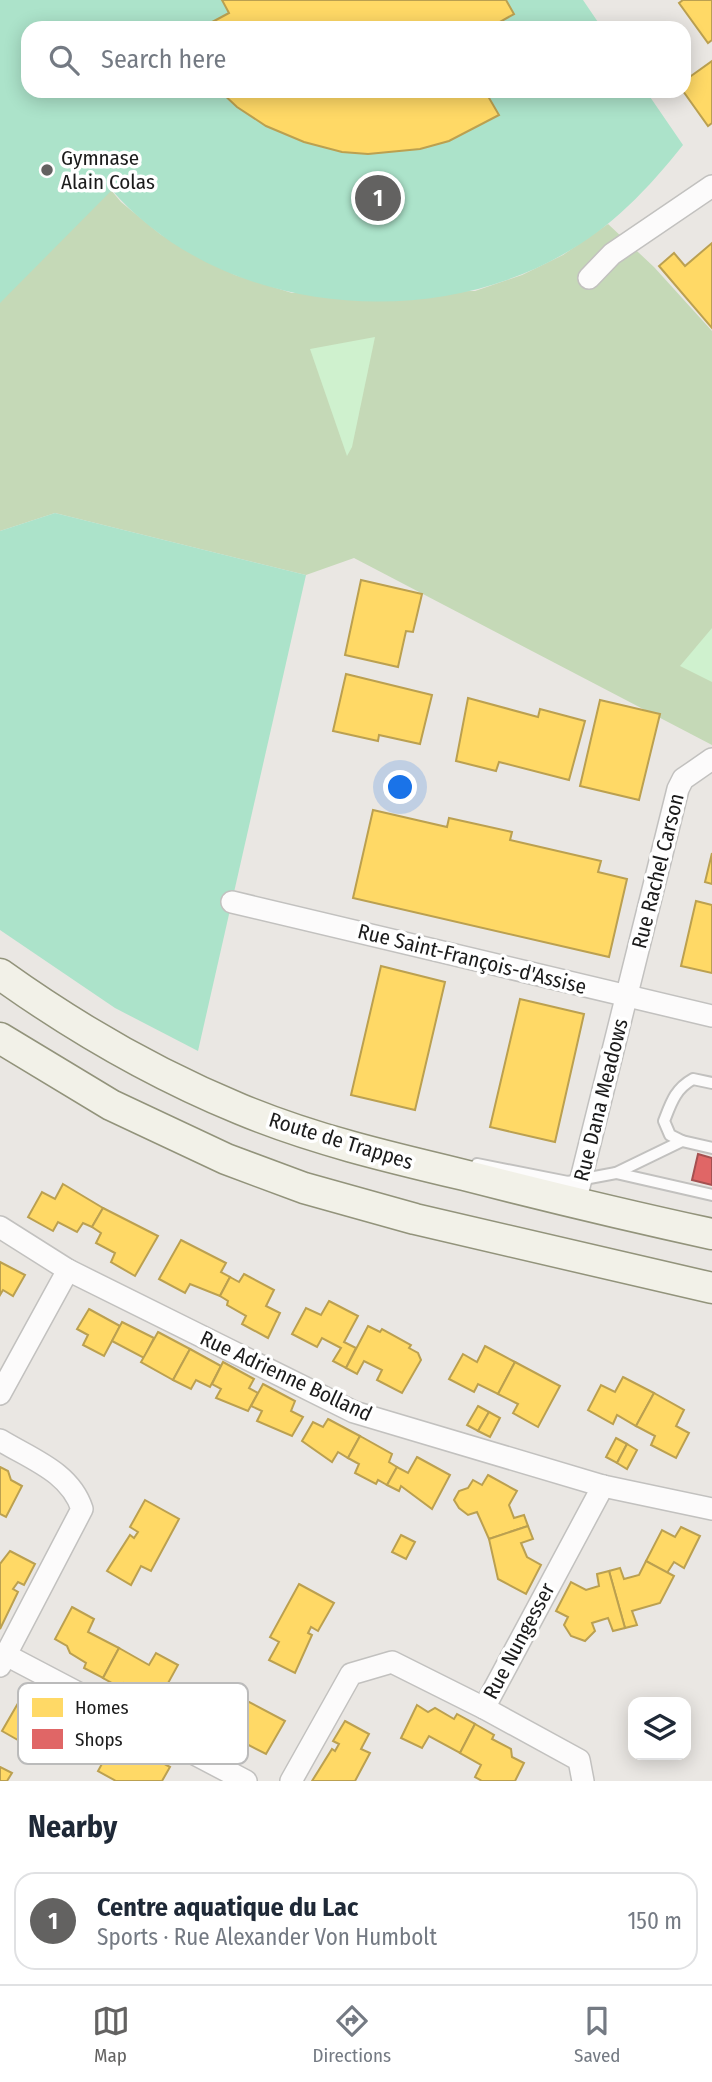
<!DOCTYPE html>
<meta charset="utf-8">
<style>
body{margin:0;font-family:"Fira Sans Condensed",sans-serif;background:#f6f6f7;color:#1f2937}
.controls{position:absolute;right:21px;bottom:21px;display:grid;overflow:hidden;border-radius:14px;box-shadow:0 4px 18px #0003}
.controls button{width:63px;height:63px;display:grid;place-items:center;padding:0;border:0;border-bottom:2px solid #e0e1e3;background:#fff;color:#1f2937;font:35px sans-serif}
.you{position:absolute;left:401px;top:788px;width:24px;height:24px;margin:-18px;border:5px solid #fff;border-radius:50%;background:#1a73e8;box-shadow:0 0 0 10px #1a73e833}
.badge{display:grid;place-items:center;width:46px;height:46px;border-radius:50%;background:#636261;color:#fff;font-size:23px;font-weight:700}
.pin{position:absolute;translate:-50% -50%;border:4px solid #fff;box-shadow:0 2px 7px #0006}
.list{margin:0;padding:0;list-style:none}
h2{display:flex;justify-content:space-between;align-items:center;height:91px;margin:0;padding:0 28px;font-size:30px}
h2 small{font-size:23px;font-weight:400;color:#747a83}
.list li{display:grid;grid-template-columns:46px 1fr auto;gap:21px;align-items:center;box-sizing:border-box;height:98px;margin:0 14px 14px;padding:0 14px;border:2px solid #e0e1e3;border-radius:21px}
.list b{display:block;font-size:26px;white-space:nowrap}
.list p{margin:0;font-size:23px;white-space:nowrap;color:#747a83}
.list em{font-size:23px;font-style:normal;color:#747a83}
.icon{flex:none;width:38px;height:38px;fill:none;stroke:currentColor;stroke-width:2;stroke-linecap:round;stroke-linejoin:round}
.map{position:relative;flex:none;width:712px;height:1781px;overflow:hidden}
.search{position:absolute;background:#fff;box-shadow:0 4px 18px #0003;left:21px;right:21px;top:21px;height:77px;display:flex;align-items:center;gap:18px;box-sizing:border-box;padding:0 24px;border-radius:21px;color:#747a83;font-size:26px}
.sheet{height:203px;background:#fff}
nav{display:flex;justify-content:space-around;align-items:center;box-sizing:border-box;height:98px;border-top:2px solid #e0e1e3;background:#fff;font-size:19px;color:#747a83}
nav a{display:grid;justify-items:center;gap:4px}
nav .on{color:#636261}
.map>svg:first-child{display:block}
</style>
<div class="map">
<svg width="712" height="1781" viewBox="0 0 712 1781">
<rect width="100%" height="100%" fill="#eae7e3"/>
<polygon fill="#c5d9b7" points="0,0 28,28 28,91 121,202 160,234 194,255 235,275 292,293 475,291 522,275 563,255 608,224 654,267 712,331 712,745 354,558 306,575 55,513 0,531"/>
<g fill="#cff1ce">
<polygon points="375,337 352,447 347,456 310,349"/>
<polygon points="712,628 712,682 680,666"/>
</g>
<g fill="#ace3ca">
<path d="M 0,0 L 583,0 L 602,28 L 28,28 L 28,91 L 646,91 L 683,145 C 649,188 611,228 562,255 C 423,334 217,313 110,188 L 111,191 L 0,303 Z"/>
<polygon points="55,513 306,575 198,1051 115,1008 0,930 0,531"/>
</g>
<g fill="#ffd966" stroke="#bba050" stroke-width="2">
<polygon points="222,0 506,0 514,14 489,28 201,28 229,13"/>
<polygon points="683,0 712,0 712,40 708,43 679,3"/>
<polygon points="712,61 712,123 708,126 683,91 684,81"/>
<polygon points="220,91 485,91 499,115 449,141 420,149 368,154 342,152 304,142 266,126 237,107"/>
<polygon points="712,243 712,328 659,266 674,253 685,266"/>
<polygon points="361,580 422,594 413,632 406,631 398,667 345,655"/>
<polygon points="346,674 432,695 420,744 379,735 378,741 333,731"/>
<polygon points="468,698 538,717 540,709 585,721 569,780 499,762 496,771 456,761"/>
<polygon points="600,700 660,714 639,800 580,786"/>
<polygon points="373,810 447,827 449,818 512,832 510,840 601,861 598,872 627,879 609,957 353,898"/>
<polygon points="712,853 712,884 705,882"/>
<polygon points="696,901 712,905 712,973 681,966"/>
<polygon points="381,966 445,982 415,1110 351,1095"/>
<polygon points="520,999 584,1014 555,1142 490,1127"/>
<polygon points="63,1184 103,1208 92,1227 83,1223 77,1232 58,1222 53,1231 28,1217 42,1192 55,1199"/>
<polygon points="103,1208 158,1236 135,1276 111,1262 115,1253 96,1243 101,1233 92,1227"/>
<polygon points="181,1240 226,1263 221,1272 230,1277 220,1296 190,1284 185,1293 159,1279"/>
<polygon points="0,1262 25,1275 13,1296 3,1290 0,1295"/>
<polygon points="244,1274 274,1290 266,1306 280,1313 268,1338 242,1324 246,1316 227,1305 228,1301 220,1296 230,1277 239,1282"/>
<polygon points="329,1301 358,1316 344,1342 356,1348 346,1368 333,1361 341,1348 322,1338 317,1347 292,1334 306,1308 321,1315"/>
<polygon points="89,1309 120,1326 104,1356 83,1345 88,1335 77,1329"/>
<polygon points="122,1322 154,1338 144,1358 112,1341"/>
<polygon points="368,1326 380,1332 382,1329 411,1345 409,1348 418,1353 421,1360 402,1393 377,1380 382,1370 364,1361 357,1374 346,1368"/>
<polygon points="158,1332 190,1349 173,1380 141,1362"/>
<polygon points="485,1346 515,1362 498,1394 478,1384 474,1392 449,1379 463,1354 477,1362"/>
<polygon points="190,1349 221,1366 210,1387 196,1380 191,1389 173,1380"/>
<polygon points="223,1362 254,1379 249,1388 258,1393 248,1411 216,1398 221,1389 212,1384"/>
<polygon points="515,1362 560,1386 538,1427 513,1413 518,1404 498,1394"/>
<polygon points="623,1377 654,1393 636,1426 617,1415 613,1424 588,1410 601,1385 615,1392"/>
<polygon points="263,1384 295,1401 291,1411 303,1417 292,1436 257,1421 262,1411 251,1406"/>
<polygon points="654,1393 684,1410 676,1426 689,1433 676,1458 651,1445 655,1436 636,1426"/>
<polygon points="478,1406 489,1412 478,1431 467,1425"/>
<polygon points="489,1412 500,1418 490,1437 478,1431"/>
<polygon points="328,1419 360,1436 348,1458 338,1452 332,1462 302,1441 313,1422 323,1427"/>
<polygon points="360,1436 392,1454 389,1462 397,1467 387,1485 378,1480 376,1484 355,1473 359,1464 348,1458"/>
<polygon points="616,1438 627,1444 617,1463 606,1457"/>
<polygon points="627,1444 637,1450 627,1469 617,1463"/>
<polygon points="417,1457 450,1475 432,1509 401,1486 399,1491 387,1485 397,1467 408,1473"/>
<polygon points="0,1467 8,1471 11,1480 22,1486 6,1517 0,1514"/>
<polygon points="488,1475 517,1491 509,1505 514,1518 524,1515 528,1526 489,1539 477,1512 468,1515 459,1508 454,1500 459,1491 468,1488 473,1480 482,1485"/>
<polygon points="145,1500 179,1519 151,1571 141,1566 131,1585 107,1571 130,1535 134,1538 138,1532 130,1527"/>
<polygon points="528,1526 533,1539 521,1543 527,1557 541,1565 526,1594 498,1579 489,1539"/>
<polygon points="681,1527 700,1536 684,1568 674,1562 667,1573 646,1561 662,1530 675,1537"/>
<polygon points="401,1535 415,1542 406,1559 392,1552"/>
<polygon points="10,1551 35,1564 24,1585 18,1582 13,1589 18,1592 0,1629 0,1564"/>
<polygon points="646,1561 674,1576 660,1603 632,1611 637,1625 625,1628 609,1571 620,1568 624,1579 639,1575"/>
<polygon points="609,1571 625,1628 613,1631 608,1618 592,1623 595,1631 585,1641 571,1636 564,1625 568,1617 556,1611 571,1582 586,1590 599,1586 597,1574"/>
<polygon points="299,1584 334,1603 318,1631 311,1627 308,1633 312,1635 295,1673 269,1660 279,1642 270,1637"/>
<polygon points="72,1607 94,1619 88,1632 119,1648 103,1678 84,1668 86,1663 70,1653 67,1646 55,1639"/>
<polygon points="119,1648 149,1665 156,1653 178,1665 161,1696 150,1690 141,1692 124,1683 121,1688 103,1678"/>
<polygon points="208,1691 228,1702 232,1693 285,1721 266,1754 239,1740 243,1733 236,1730 235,1734 194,1716"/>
<polygon points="21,1698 49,1713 45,1720 51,1724 54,1719 93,1737 79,1760 60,1751 55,1761 2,1731"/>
<polygon points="417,1705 428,1712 435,1708 454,1719 457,1714 475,1724 460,1753 429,1736 422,1748 401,1738"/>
<polygon points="345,1721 369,1734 361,1749 370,1753 355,1781 312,1781 332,1749 335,1751 339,1744 333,1741"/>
<polygon points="475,1724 494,1735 492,1739 511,1749 512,1757 524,1763 515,1781 482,1781 475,1777 481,1765 460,1753"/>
<polygon points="98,1727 134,1750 132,1755 138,1758 141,1751 170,1767 162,1781 116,1781 98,1771 103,1762 84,1752"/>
<polygon points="0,1767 12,1773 7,1781 0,1781"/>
</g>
<polygon fill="#e06666" stroke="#a55050" stroke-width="2" points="698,1154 712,1158 712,1185 692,1180"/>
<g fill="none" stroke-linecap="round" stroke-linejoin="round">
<defs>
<g id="service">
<path d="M 682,1141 L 670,1135 L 664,1121 C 671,1103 675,1089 693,1079 L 712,1083"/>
<polyline points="477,1164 568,1182 616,1173 682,1141 712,1148"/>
<polyline points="616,1173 712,1195"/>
</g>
<g id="minor">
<polyline points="589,278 612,254 712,186"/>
<polyline points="232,902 712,1016"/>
<polyline points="575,1203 678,789 683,779 712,759"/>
<polyline points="0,1227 68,1270 354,1412 603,1486 712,1509"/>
<polyline points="0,1394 68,1270"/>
<path d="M 0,1440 C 31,1459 70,1472 82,1509 L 0,1666"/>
<polyline points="6,1655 246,1781"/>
<polyline points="484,1708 579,1760 583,1781"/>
<polyline points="291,1781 351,1674 392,1662 484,1708 603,1486"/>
</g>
<g id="secondary">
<path d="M 0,974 C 74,1027 155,1074 240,1109 C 312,1139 388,1157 464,1175 C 546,1196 629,1216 712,1234"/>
<polyline points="0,1038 111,1105 226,1159 304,1188 415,1219 712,1288"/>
</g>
</defs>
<use href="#service" stroke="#c2c1bf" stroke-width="14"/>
<use href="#minor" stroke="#c2c1bf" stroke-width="24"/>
<use href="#secondary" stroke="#92937b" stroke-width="33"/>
<use href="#service" stroke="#fcfbfb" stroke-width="10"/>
<use href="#minor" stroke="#fcfbfb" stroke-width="21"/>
<use href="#secondary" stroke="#f2f1e8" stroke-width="30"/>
</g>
<circle fill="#636261" stroke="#fff" stroke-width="2.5" cx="47" cy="170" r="7"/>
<g text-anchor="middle" stroke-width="7" stroke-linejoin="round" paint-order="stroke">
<g font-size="21" fill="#1b1b1b" stroke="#fff" text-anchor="start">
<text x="61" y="165">Gymnase<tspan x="61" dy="24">Alain Colas</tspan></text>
</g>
<g font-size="21" fill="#1b1b1b" stroke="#fff">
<text transform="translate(658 871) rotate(-76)" y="7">Rue Rachel Carson</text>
<text transform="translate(472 959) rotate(14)" y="7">Rue Saint-François-d'Assise</text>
<text transform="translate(601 1100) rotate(-76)" y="7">Rue Dana Meadows</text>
<text transform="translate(341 1141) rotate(17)" y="7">Route de Trappes</text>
<text transform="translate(286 1376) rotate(25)" y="7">Rue Adrienne Bolland</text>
<text transform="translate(519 1641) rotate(-62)" y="7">Rue Nungesser</text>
</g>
</g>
<rect x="18" y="1683" width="230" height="81" rx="10" fill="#fff" stroke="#bbb" stroke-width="2"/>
<rect x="32" y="1698" width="31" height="19" fill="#ffd966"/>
<rect x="32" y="1729" width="31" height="20" fill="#e06666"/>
<g font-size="19" fill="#1b1b1b">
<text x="75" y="1714">Homes</text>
<text x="75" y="1746">Shops</text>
</g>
</svg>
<div class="controls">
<button><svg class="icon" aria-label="layers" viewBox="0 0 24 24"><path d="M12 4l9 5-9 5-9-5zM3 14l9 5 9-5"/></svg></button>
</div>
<div class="you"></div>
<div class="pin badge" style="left:378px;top:198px">1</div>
<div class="search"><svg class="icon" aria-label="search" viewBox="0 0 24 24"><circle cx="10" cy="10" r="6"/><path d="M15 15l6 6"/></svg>Search here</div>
</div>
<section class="sheet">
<h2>Nearby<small></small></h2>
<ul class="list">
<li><span class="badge">1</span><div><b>Centre aquatique du Lac</b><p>Sports · Rue Alexander Von Humbolt</p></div><em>150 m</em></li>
</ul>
</section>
<nav>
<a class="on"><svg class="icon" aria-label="map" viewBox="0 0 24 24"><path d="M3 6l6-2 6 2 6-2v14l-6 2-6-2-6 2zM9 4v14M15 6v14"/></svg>Map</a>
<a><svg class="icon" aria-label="directions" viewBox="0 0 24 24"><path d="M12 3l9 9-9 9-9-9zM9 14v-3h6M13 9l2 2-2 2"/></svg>Directions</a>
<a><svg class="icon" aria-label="saved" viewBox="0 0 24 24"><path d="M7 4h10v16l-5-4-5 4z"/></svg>Saved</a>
</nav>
